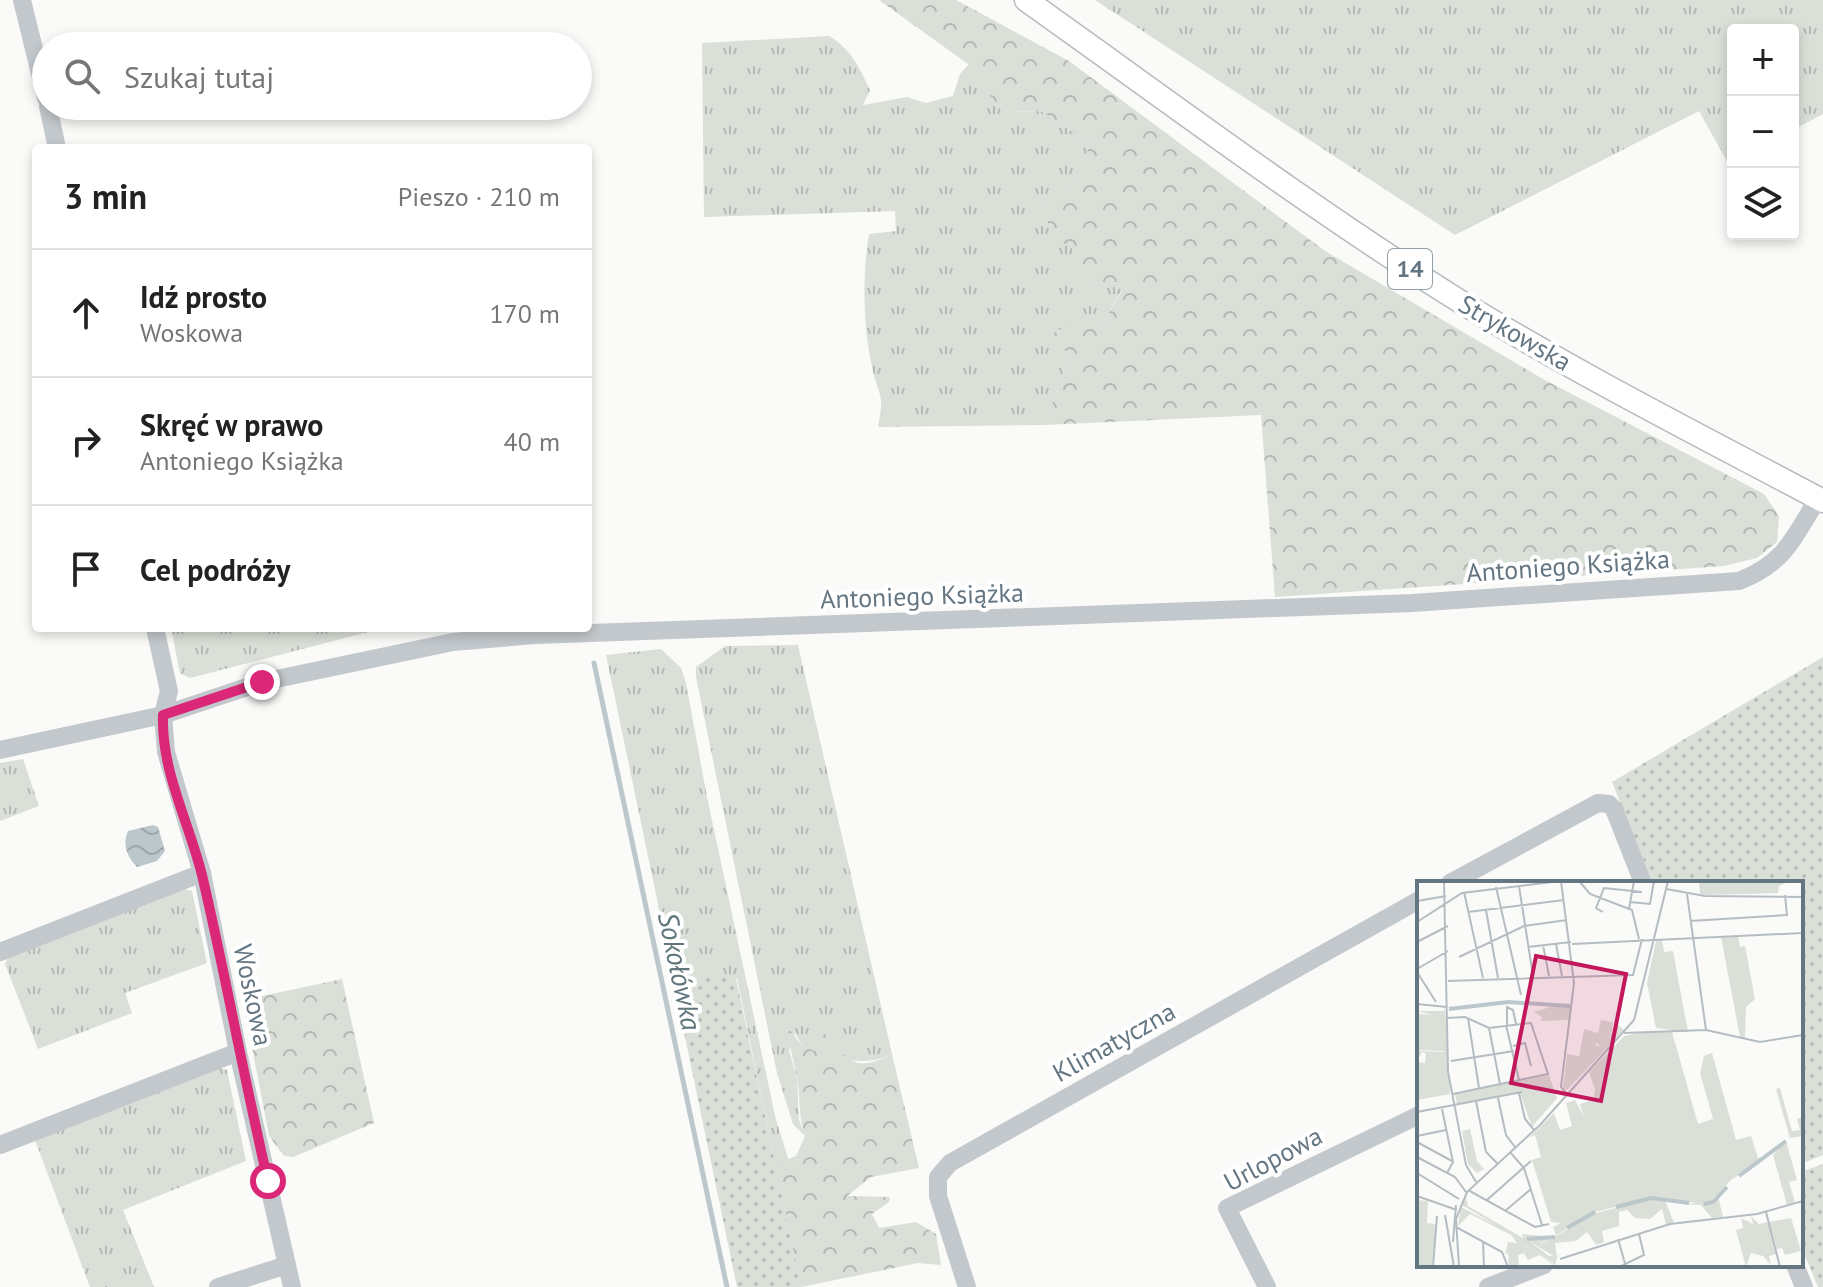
<!DOCTYPE html>
<html lang="pl">
<meta charset="utf-8">
<style>
body{margin:0;font-family:"PT Sans",sans-serif;background:#f6f6f6;color:#222}
.controls{position:absolute;right:24px;top:24px;display:grid;overflow:hidden;border-radius:8px;box-shadow:0 4px 12px #0003}
.controls button{width:72px;height:72px;display:grid;place-items:center;padding:0;border:0;border-bottom:2px solid #e0e0e0;background:#fff;color:#222;font:40px sans-serif}
.stop{position:absolute;width:24px;height:24px;margin:-18px;border:6px solid #db2777;border-radius:50%;background:#fff}
.stop.end{background:#db2777;border-color:#fff;box-shadow:0 2px 8px #0008}
.list{margin:0;padding:0;list-style:none}
h2{display:flex;justify-content:space-between;align-items:center;height:104px;margin:0;padding:0 32px;font-size:34px}
h2 small{font-size:26px;font-weight:400;color:#767676}
.list li{display:grid;grid-template-columns:52px 1fr auto;gap:24px;align-items:center;box-sizing:border-box;height:128px;padding:0 32px;border-top:2px solid #e0e0e0}
.list b{display:block;font-size:30px;white-space:nowrap}
.list p{margin:0;font-size:26px;white-space:nowrap;color:#767676}
.list em{font-size:26px;font-style:normal;color:#767676}
.icon{flex:none;width:44px;height:44px;fill:none;stroke:currentColor;stroke-width:2;stroke-linecap:round;stroke-linejoin:round}
.map{position:relative;flex:none;width:1823px;height:1287px;overflow:hidden}
.search{position:absolute;background:#fff;box-shadow:0 4px 12px #0003;left:32px;top:32px;width:560px;height:88px;display:flex;align-items:center;gap:20px;box-sizing:border-box;padding:0 28px;border-radius:44px;color:#767676;font-size:30px}
.panel{position:absolute;background:#fff;box-shadow:0 4px 12px #0003;left:32px;top:144px;width:560px;height:488px;border-radius:8px}
.map>svg:first-child{display:block}
</style>
<div class="map">
<svg width="1823" height="1287" viewBox="0 0 1823 1287">
<defs>
<pattern id="grass-tufts" width="24" height="20" patternUnits="userSpaceOnUse" patternTransform="scale(2)"><rect width="24" height="20" fill="#dadfd7"/><path d="M3 7l-1-3M5 7V3M7 7l1-3M15 17l-1-3M17 17v-4M19 17l1-3" fill="none" stroke="#b4b9b4"/></pattern>
<pattern id="forest-crowns" width="20" height="18" patternUnits="userSpaceOnUse" patternTransform="scale(2)"><rect width="20" height="18" fill="#dadfd7"/><path d="M2 6a3 3 0 1 1 6 0M12 15a3 3 0 1 1 6 0" fill="none" stroke="#b4b9b4"/></pattern>
<pattern id="garden-dots" width="8" height="8" patternUnits="userSpaceOnUse" patternTransform="scale(2)"><rect width="8" height="8" fill="#dadfd7"/><path d="M2 2h.1M6 6h.1" fill="none" stroke="#b4b9b4" stroke-width="1.8" stroke-linecap="round"/></pattern>
<pattern id="water-waves" width="16" height="10" patternUnits="userSpaceOnUse" patternTransform="scale(2)"><rect width="16" height="10" fill="#bbc7cb"/><path d="M0 5q4-4 8 0t8 0" fill="none" stroke="#9ca6aa"/></pattern>
</defs>
<rect width="100%" height="100%" fill="#fafaf8"/>
<g fill="url(#grass-tufts)">
<polygon points="1095,0 1823,0 1823,114 1793,130 1793,30 1733,30 1733,162 1729,165 1699,111 1455,235"/>
<path d="M 829,36 C 850,48 860,68 870,90 L 863,105 L 907,97 L 926,103 L 953,96 L 960,74 L 969,64 L 999,108 L 1008,112 L 1041,111 L 1091,144 L 1068,191 L 1041,203 L 1048,218 L 1071,243 L 1082,298 L 1089,287 L 1098,282 L 1123,289 L 1099,329 L 1050,336 L 1070,355 L 1044,425 L 878,427 C 885,391 879,399 872,367 C 863,326 862,275 869,234 L 896,231 L 895,211 L 704,217 L 702,43 Z"/>
<polygon points="171,628 384,628 190,678 180,673"/>
<path d="M 798,645 L 892,1054 C 864,1068 831,1059 802,1046 L 795,1033 L 789,1050 L 797,1079 L 799,1120 L 805,1136 L 793,1124 L 777,1073 L 696,677 L 696,667 L 725,646 Z"/>
<polygon points="661,649 681,668 686,683 707,797 776,1120 789,1161 775,1164 737,978 702,978 681,983 669,957 606,655"/>
<polygon points="23,759 39,806 0,821 0,763"/>
<polygon points="185,889 192,891 207,963 125,993 132,1013 38,1049 5,964 8,957"/>
<polygon points="220,1068 227,1070 246,1161 123,1210 154,1287 90,1287 35,1140"/>
</g>
<g fill="url(#forest-crowns)">
<polygon points="879,0 956,0 1069,61 1325,251 1543,379 1764,494 1779,516 1777,542 1757,558 1724,566 1275,597 1261,415 1044,425 1070,355 1049,336 1075,321 1099,329 1123,290 1098,282 1089,287 1082,299 1071,244 1055,243 1041,202 1068,191 1091,144 1041,111 1008,112 999,108 968,64"/>
<polygon points="342,979 374,1123 293,1157 284,1156 269,1136 243,1000"/>
<path d="M 788,1028 L 802,1046 L 814,1051 L 820,1034 L 829,1035 C 847,1065 859,1071 892,1054 L 919,1168 L 871,1177 L 847,1196 L 890,1197 L 889,1202 L 872,1214 L 879,1228 L 916,1222 L 936,1234 L 941,1265 L 918,1263 L 801,1287 L 775,1164 L 796,1156 L 805,1136 C 798,1117 801,1099 797,1079 C 794,1061 789,1046 788,1028 Z"/>
</g>
<g fill="url(#garden-dots)">
<polygon points="1823,657 1823,1155 1801,1164 1801,883 1653,883 1612,782"/>
<polygon points="702,978 736,978 801,1287 737,1287 675,989 681,983"/>
<polygon points="1823,1164 1823,1287 1818,1287 1801,1246 1801,1172"/>
</g>
<path fill="url(#water-waves)" d="M 153,825 L 158,827 L 165,851 L 157,861 L 137,867 C 127,857 122,844 128,831 Z"/>
<g fill="none" stroke-linecap="round" stroke-linejoin="round">
<polyline stroke="#bbc7cb" stroke-width="5" points="594,663 727,1287"/>
<defs>
<path id="major" d="M 1026,0 C 1167,100 1306,205 1453,297 C 1572,371 1699,435 1823,501"/>
</defs>
<use href="#major" stroke="#b5babe" stroke-width="25"/>
<g stroke="#c3c8cc" stroke-width="18">
<polyline points="22,0 46,98"/>
<polyline points="48,106 57,148"/>
<polyline points="155,628 169,691 163,715 166,752 202,873 238,1052 292,1287"/>
<path d="M 0,750 L 163,715 L 262,682 L 453,642 L 535,635 L 1412,603 L 1739,581 C 1784,564 1794,538 1818,498"/>
<polyline points="1450,883 1598,803 1609,804 1614,809 1643,883"/>
<polyline points="0,952 202,873"/>
<polyline points="0,1145 238,1052"/>
<polyline points="1795,1265 1804,1287"/>
<polyline points="218,1287 287,1265"/>
<polyline points="967,1287 938,1196 938,1177 950,1163 1419,900"/>
<polyline points="1267,1287 1227,1208 1419,1115"/>
<polyline points="1488,1287 1544,1265"/>
</g>
<use href="#major" stroke="#fff" stroke-width="22"/>
</g>
<g fill="none" stroke-linecap="round" stroke-linejoin="round">
<path stroke="#db2777" stroke-width="10" d="M 262,682 L 163,715 C 161,771 189,822 202,875 C 226,977 244,1079 268,1181"/>
</g>
<g text-anchor="middle" stroke-width="8" stroke-linejoin="round" paint-order="stroke">
<rect fill="#fff" stroke="#939fa8" stroke-width="2" x="1388" y="249" width="44" height="40" rx="6"/>
<g font-size="24" font-weight="bold" fill="#657683">
<text x="1410" y="277">14</text>
</g>
<g font-size="26" fill="#657683" stroke="#fff">
<text transform="translate(1515 333) rotate(30)" y="9">Strykowska</text>
<text transform="translate(1568 566) rotate(-4)" y="9">Antoniego Książka</text>
<text transform="translate(922 596) rotate(-2)" y="9">Antoniego Książka</text>
<text transform="translate(253 995) rotate(78)" y="9">Woskowa</text>
<text transform="translate(1114 1042) rotate(-29)" y="9">Klimatyczna</text>
<text transform="translate(1273 1159) rotate(-28)" y="9">Urlopowa</text>
</g>
<g font-size="28" font-style="italic" fill="#60757c" stroke="#fff">
<text transform="translate(680 971) rotate(78)" y="10">Sokołówka</text>
</g>
</g>
<g transform="translate(1417 881)">
<rect width="386" height="386" fill="#fafaf8"/>
<path d="M 321,55 L 323,66 L 328,65 L 338,118 L 329,126 L 328,157 L 323,156 L 304,56 ZM 245,59 L 247,71 L 256,70 L 271,151 L 239,147 L 230,102 L 239,60 ZM 133,126 L 155,126 L 153,139 L 123,140 L 125,136 L 117,131 ZM 184,139 L 196,141 L 195,150 L 184,167 L 180,162 L 173,167 L 165,160 L 167,148 L 181,152 ZM 228,151 L 255,151 L 281,243 L 296,238 L 283,192 L 287,175 L 295,172 L 319,259 L 334,255 L 341,277 L 346,278 L 314,299 L 291,323 L 301,315 L 306,336 L 295,337 L 284,324 L 264,323 L 282,322 L 248,319 L 257,342 L 249,343 L 245,328 L 233,338 L 218,337 L 210,329 L 202,331 L 202,345 L 185,350 L 187,361 L 179,364 L 170,351 L 159,360 L 155,346 L 179,332 L 238,317 L 233,317 L 178,331 L 139,354 L 136,346 L 144,342 L 134,341 L 115,279 L 124,276 L 118,254 L 112,257 L 137,232 L 143,249 L 155,245 L 149,222 L 158,219 L 167,236 L 163,223 L 176,219 L 178,209 L 172,191 L 207,155 ZM 363,207 L 375,250 L 383,249 L 380,238 L 386,236 L 386,255 L 373,257 L 359,208 ZM 369,260 L 380,299 L 372,301 L 378,321 L 370,324 L 356,274 ZM 49,316 L 51,325 L 106,357 L 105,353 L 137,356 L 121,363 L 112,360 L 132,375 L 141,374 L 138,384 L 122,370 L 139,386 L 111,365 L 88,373 L 91,361 L 100,362 L 94,354 L 53,333 L 41,345 L 44,326 L 82,346 L 45,324 ZM 334,335 L 342,343 L 351,341 L 359,373 L 352,375 L 354,384 L 346,375 L 334,372 L 329,386 L 319,349 L 326,347 L 324,337 L 336,343 ZM 374,337 L 384,370 L 368,374 L 365,367 L 360,368 L 352,341 Z" fill="#dadfd7"/>
<path d="M 282,0 L 370,0 L 371,1 L 362,5 L 361,12 L 289,14 L 283,13 ZM 28,126 L 33,213 L 0,219 L 0,181 L 8,182 L 9,173 L 5,171 L 0,180 L 0,172 L 2,170 L 26,171 L 26,160 L 16,159 L 16,134 L 0,130 L 27,130 ZM 201,144 L 207,149 L 150,209 L 146,207 L 150,173 L 162,175 L 165,160 L 184,166 ZM 155,346 L 159,360 L 138,362 L 140,377 L 112,360 L 125,362 ZM 111,365 L 123,374 L 111,379 L 107,372 L 101,374 L 102,386 L 92,386 L 91,371 Z" fill="#dadfd7"/>
<path d="M 0,319 L 11,320 L 10,342 L 19,343 L 15,386 L 0,386 Z" fill="#dadfd7"/>
<path d="M 0,133 L 17,134 L 16,159 L 26,160 L 26,170 L 0,169 ZM 132,194 L 140,217 L 115,246 L 103,212 L 40,223 L 38,213 ZM 53,248 L 60,280 L 67,288 L 60,292 L 51,283 L 45,250 Z" fill="#dadfd7"/>
<path fill="none" stroke="#bbc7cb" stroke-width="4" d="M 32,128 L 91,121 L 153,125M 322,295 L 369,260M 287,323 L 296,321 L 310,306M 199,326 L 234,317 L 272,322M 150,347 L 178,331M 110,358 L 138,356"/>
<path fill="none" stroke="#b5bdc2" stroke-width="2" d="M 27,0 L 31,191 L 49,284 L 59,301M 144,0 L 157,102 L 144,206 L 149,212M 162,0 L 173,13 L 215,29 L 222,58M 102,5 L 116,95M 79,6 L 104,114M 249,8 L 288,15 L 386,16M 47,11 L 66,97M 270,13 L 289,149M 0,20 L 29,15M 213,21 L 233,23 L 237,0M 212,28 L 217,0M 69,29 L 81,97M 51,31 L 147,19M 186,31 L 179,27 L 187,7 L 225,11M 273,40 L 370,34 L 368,14M 0,41 L 45,12 L 143,0M 0,61 L 31,45M 139,63 L 145,95M 155,63 L 386,52M 126,64 L 132,95M 111,66 L 154,61M 42,76 L 107,45 L 150,39M 0,88 L 31,70M 0,91 L 19,121M 31,100 L 216,94 L 225,58M 0,123 L 30,126M 30,137 L 48,136 L 72,147 L 114,142 L 131,193 L 36,213M 51,137 L 62,207M 89,144 L 102,199M 90,144 L 90,126 L 96,129 L 99,143M 72,147 L 83,203M 207,152 L 289,149 L 343,161 L 386,154M 96,165 L 108,162 L 114,185M 34,180 L 97,170M 102,212 L 108,238 L 117,249M 81,217 L 89,254 L 98,266M 59,220 L 69,271 L 80,282M 25,228 L 36,281 L 30,292M 0,231 L 105,211M 0,255 L 29,249M 0,261 L 35,280M 93,271 L 107,287 L 125,344M 0,276 L 38,296 L 49,311M 0,292 L 42,318M 51,309 L 118,346 L 132,343M 0,315 L 40,329M 70,319 L 114,280M 88,330 L 114,308M 349,331 L 363,386M 28,334 L 37,386M 39,346 L 85,371 L 91,386M 201,358 L 209,386M 66,360 L 67,386M 36,361 L 39,324M 143,378 L 253,343 L 340,333 L 386,320M 16,386 L 20,335M 42,386 L 39,338 L 50,311 L 123,244 L 217,139 L 251,0M 202,386 L 227,374 L 222,353"/>
<path fill="#c2185b" fill-opacity="0.15" stroke="#c2185b" stroke-width="4" d="M 119,75 L 209,93 L 184,220 L 94,202 Z"/>
<rect width="386" height="386" fill="none" stroke="#657683" stroke-width="4"/>
</g>
</svg>
<div class="controls">
<button>+</button>
<button>−</button>
<button><svg class="icon" aria-label="layers" viewBox="0 0 24 24"><path d="M12 4l9 5-9 5-9-5zM3 14l9 5 9-5"/></svg></button>
</div>
<div class="stop" style="left:268px;top:1181px"></div>
<div class="stop end" style="left:262px;top:682px"></div>
<div class="search"><svg class="icon" aria-label="search" viewBox="0 0 24 24"><circle cx="10" cy="10" r="6"/><path d="M15 15l6 6"/></svg>Szukaj tutaj</div>
<section class="panel">
<h2>3 min<small>Pieszo · 210 m</small></h2>
<ul class="list">
<li><svg class="icon" aria-label="ahead" viewBox="0 0 24 24"><path d="M12 20V5M6 11l6-6 6 6"/></svg><div><b>Idź prosto</b><p>Woskowa</p></div><em>170 m</em></li>
<li><svg class="icon" aria-label="right" viewBox="0 0 24 24"><path d="M7 20v-9h11M14 6l5 5-5 5"/></svg><div><b>Skręć w prawo</b><p>Antoniego Książka</p></div><em>40 m</em></li>
<li><svg class="icon" aria-label="arrive" viewBox="0 0 24 24"><path d="M6 21V4h12l-3 4 3 4H6"/></svg><div><b>Cel podróży</b></div></li>
</ul>
</section>
</div>
